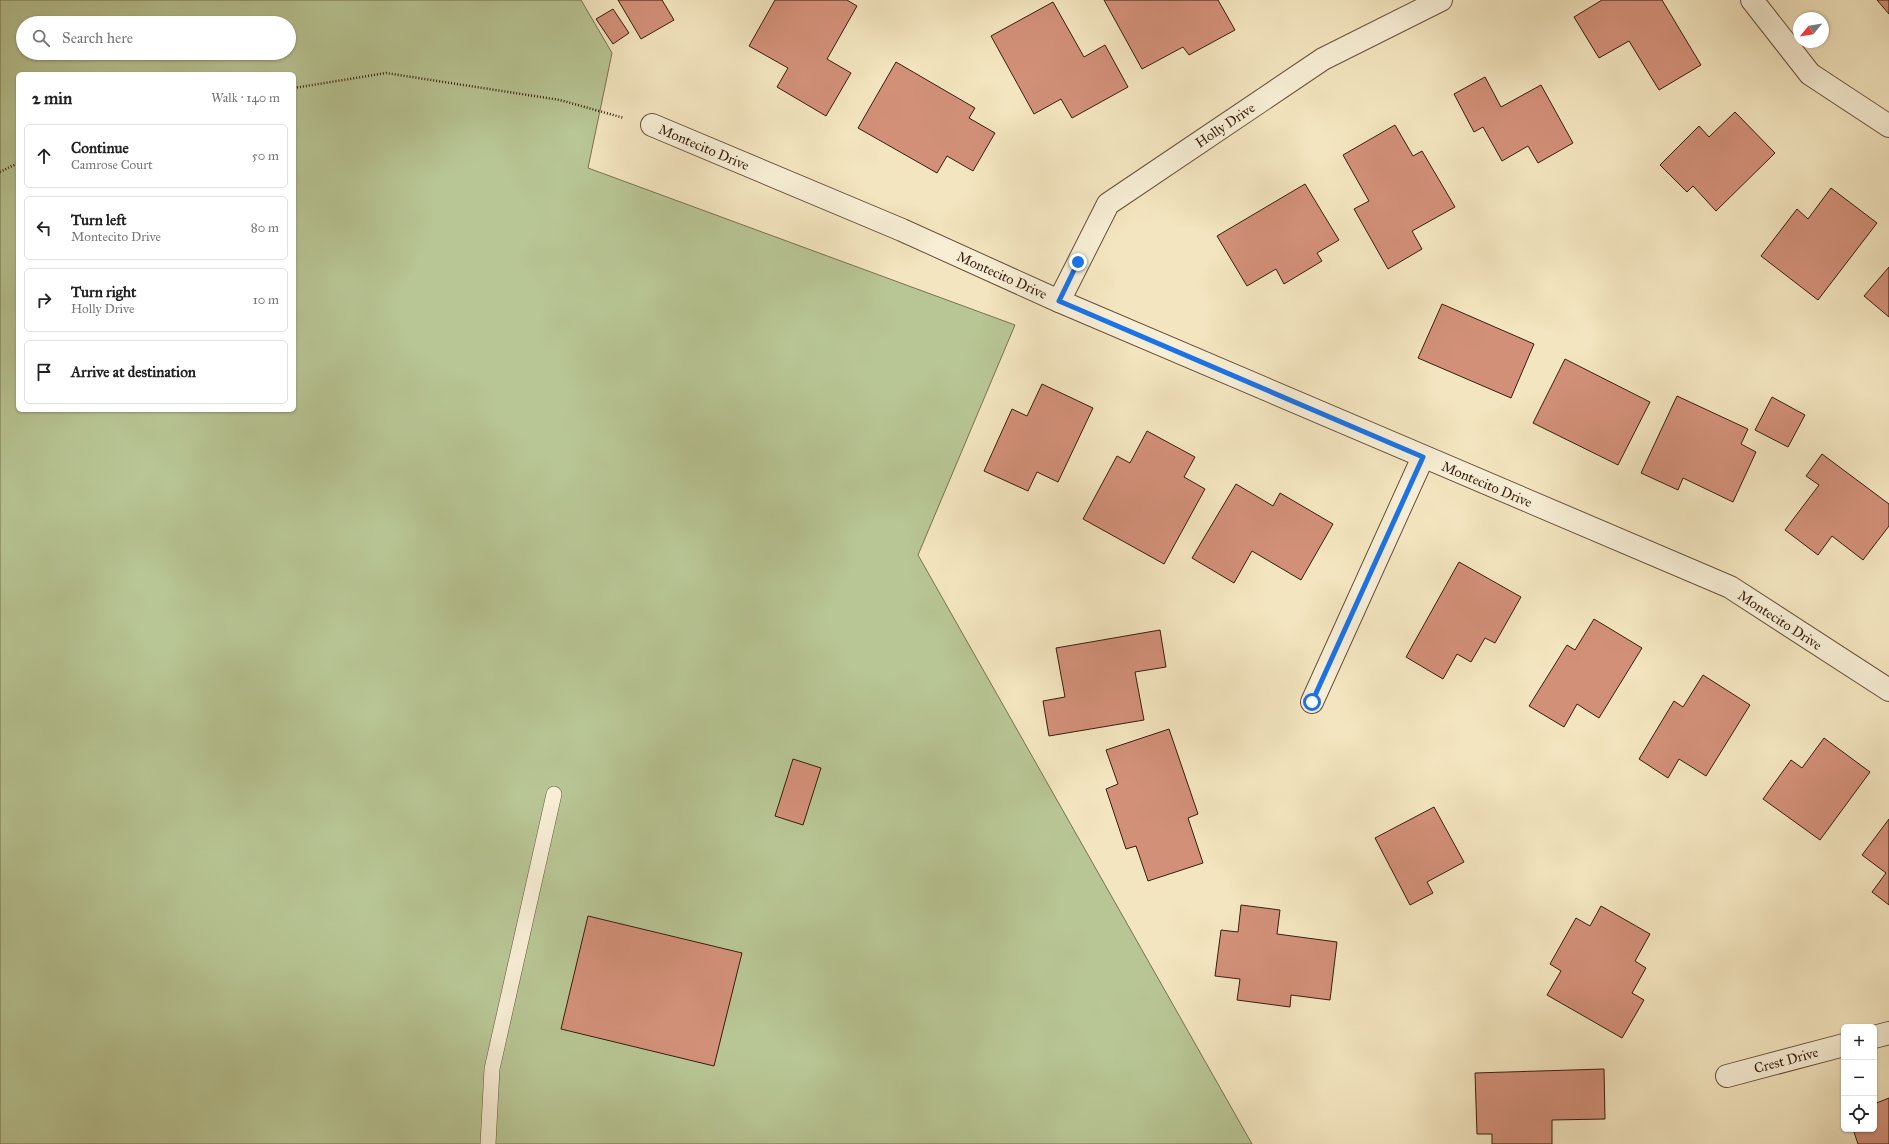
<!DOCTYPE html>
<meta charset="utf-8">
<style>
body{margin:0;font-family:"IM FELL Great Primer",serif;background:#f6f6f6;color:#222}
.controls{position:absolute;right:12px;bottom:12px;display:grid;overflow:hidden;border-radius:6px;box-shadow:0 1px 3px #0004}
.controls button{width:36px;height:36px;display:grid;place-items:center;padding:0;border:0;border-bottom:1px solid #e0e0e0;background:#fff;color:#222;font:20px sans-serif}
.compass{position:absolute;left:1793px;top:12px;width:36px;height:36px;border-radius:50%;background:#fff;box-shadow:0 1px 3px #0004;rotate:240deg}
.stop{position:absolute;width:12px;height:12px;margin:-9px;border:3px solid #1a73e8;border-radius:50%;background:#fff}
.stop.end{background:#1a73e8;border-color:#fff;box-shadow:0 1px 4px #0008}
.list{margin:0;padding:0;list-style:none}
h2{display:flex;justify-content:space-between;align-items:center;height:52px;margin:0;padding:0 16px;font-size:17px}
h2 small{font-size:13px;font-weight:400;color:#767676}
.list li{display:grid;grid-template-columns:26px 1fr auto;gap:12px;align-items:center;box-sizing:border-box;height:64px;margin:0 8px 8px;padding:0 8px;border:1px solid #e0e0e0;border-radius:6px}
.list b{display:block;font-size:15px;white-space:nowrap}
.list p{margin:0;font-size:13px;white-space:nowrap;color:#767676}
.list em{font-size:13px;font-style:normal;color:#767676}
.icon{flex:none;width:22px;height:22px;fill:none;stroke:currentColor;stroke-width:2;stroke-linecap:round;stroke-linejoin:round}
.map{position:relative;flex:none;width:1889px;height:1144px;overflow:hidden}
.search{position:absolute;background:#fff;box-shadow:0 1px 3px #0004;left:16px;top:16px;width:280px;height:44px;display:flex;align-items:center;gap:10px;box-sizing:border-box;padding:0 14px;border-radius:22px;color:#767676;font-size:15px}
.panel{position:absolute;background:#fff;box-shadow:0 1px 3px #0004;left:16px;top:72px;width:280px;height:340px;border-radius:6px}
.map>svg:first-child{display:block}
</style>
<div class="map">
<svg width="1889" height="1144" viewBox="0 0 1889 1144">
<rect width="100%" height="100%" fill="#f3e5bf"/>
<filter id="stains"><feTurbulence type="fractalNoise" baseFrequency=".005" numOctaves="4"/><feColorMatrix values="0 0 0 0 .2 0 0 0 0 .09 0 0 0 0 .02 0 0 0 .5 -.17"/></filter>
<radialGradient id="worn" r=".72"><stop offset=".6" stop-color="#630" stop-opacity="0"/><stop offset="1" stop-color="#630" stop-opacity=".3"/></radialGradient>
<path fill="#b8c594" stroke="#787150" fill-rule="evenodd" d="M 0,0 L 581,0 L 612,53 L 588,168 L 1015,325 L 918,555 L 1252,1144 L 0,1144 ZM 23,23 L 289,23 L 289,53 L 23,53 ZM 18,74 L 294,74 L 294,410 L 18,410 Z"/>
<g fill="#d29079" stroke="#381d0d">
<polygon points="618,0 662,0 674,20 641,39"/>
<polygon points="775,0 847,0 857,6 827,59 851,73 826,116 777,87 788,68 749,46"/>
<polygon points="1104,0 1218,0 1235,30 1189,55 1183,47 1142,69"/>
<polygon points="1602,0 1662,0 1701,65 1659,90 1629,41 1599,58 1574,17"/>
<polygon points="1877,0 1889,0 1889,14"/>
<polygon points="1053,2 1084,57 1105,45 1128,87 1072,118 1061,99 1034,114 991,36"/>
<polygon points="613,9 629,33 613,44 596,19"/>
<polygon points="896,62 975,108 969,118 995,133 973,171 947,156 937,173 858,128"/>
<polygon points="1485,77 1501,107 1541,85 1573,143 1538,163 1528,146 1502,161 1483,127 1474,132 1454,94"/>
<polygon points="1735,112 1775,153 1716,211 1693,186 1687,192 1660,165 1699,126 1709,137"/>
<polygon points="1395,125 1413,156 1422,151 1455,207 1412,231 1422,249 1388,269 1354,209 1369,201 1343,155"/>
<polygon points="1305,184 1339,240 1317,253 1322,261 1284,284 1276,269 1247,286 1217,236"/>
<polygon points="1831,188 1877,223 1818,300 1761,256 1797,209 1808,219"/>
<polygon points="1889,267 1889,317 1864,296"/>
<polygon points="1442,304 1534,344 1511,398 1418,358"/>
<polygon points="1565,359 1650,402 1618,465 1533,423"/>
<polygon points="1042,384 1093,408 1058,482 1037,472 1028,491 984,471 1012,409 1027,416"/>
<polygon points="1677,396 1748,429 1741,444 1756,452 1733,502 1683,478 1678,490 1641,473"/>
<polygon points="1772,397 1805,415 1788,447 1755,430"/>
<polygon points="1147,431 1195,457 1184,477 1205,489 1164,564 1083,519 1117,456 1130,463"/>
<polygon points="1822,454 1889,504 1889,526 1863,560 1832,536 1818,555 1785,530 1819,485 1806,476"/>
<polygon points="1236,484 1273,506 1280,493 1333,524 1301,580 1252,551 1234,583 1192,558"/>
<polygon points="1459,562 1521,597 1495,643 1485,638 1471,662 1457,654 1443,679 1406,657"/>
<polygon points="1594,619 1642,648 1599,718 1577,704 1564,727 1529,706 1567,645 1575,650"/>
<polygon points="1160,630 1166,667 1135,672 1144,720 1049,736 1043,701 1065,697 1056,648"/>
<polygon points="1703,675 1750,705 1706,776 1679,759 1668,778 1639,759 1674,701 1683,707"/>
<polygon points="1169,729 1198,814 1188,818 1203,863 1148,881 1136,846 1126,849 1106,789 1118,784 1106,750"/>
<polygon points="1824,738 1870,772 1820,840 1763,799 1791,760 1802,768"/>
<polygon points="793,759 821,768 803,825 775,816"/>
<polygon points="1434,807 1464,862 1427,882 1433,893 1410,905 1375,838"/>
<polygon points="1889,819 1889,905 1872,892 1886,873 1862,855"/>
<polygon points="1241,905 1280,910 1277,934 1337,942 1330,1000 1291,995 1290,1007 1237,1000 1240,979 1215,976 1221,930 1238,932"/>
<polygon points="1601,906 1650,934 1635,961 1646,968 1632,993 1644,1000 1622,1038 1547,995 1561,971 1550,964 1576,918 1590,926"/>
<polygon points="588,916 742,953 714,1066 561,1029"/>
<polygon points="1604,1069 1605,1119 1552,1120 1552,1144 1492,1144 1492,1134 1477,1134 1475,1073"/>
<polygon points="1889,1098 1889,1144 1858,1144 1853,1129 1874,1129 1874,1104"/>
</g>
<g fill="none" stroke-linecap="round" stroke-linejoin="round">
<defs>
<polyline id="lane" points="488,1144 492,1069 554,794"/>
<g id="street">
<polyline points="1752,0 1810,74 1889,126"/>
<polyline points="652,125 902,230 1059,301 1730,587 1889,690"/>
<polyline points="1059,301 1108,204 1323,59 1441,0"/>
<polyline points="1312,702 1423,457"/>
<polyline points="1874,1037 1889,1033"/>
<polyline points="1727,1076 1844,1045"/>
</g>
</defs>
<use href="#lane" stroke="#674f3a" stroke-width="16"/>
<use href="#street" stroke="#674f3a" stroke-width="24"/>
<g stroke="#381d0d" stroke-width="2.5" stroke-dasharray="1 2" stroke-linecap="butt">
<polyline points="294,88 386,73 560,100 624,118"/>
<polyline points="0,172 18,163"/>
</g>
<use href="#lane" stroke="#f7eed5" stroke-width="15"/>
<use href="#street" stroke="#f7eed5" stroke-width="22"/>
</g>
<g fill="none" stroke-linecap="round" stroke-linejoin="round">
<polyline stroke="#1a73e8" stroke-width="5" points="1078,262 1059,301 1423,457 1312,702"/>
</g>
<g text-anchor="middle" stroke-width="3" stroke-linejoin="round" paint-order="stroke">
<g font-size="14" fill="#381d0d" stroke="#f7eed5">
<text transform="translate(1225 125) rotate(-34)" y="5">Holly Drive</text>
<text transform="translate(704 147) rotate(23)" y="5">Montecito Drive</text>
<text transform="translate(1002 275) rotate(24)" y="5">Montecito Drive</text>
<text transform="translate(1487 484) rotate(23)" y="5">Montecito Drive</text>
<text transform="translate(1780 620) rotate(33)" y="5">Montecito Drive</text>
<text transform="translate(1786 1060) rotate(-15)" y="5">Crest Drive</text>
</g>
</g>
<rect width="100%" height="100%" filter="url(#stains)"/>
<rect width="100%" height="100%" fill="url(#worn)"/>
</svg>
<div class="controls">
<button>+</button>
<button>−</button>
<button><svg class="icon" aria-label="locate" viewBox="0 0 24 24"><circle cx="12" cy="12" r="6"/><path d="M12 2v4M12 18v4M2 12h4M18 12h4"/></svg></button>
</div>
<svg class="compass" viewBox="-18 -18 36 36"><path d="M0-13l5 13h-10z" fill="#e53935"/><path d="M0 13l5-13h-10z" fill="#767676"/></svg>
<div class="stop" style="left:1312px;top:702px"></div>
<div class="stop end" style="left:1078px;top:262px"></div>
<div class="search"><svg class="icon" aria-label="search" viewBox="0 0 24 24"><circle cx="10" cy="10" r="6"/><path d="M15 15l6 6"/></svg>Search here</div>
<section class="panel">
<h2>2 min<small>Walk · 140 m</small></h2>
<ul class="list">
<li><svg class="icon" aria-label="ahead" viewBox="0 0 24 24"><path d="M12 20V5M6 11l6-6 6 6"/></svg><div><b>Continue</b><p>Camrose Court</p></div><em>50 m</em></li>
<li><svg class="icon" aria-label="left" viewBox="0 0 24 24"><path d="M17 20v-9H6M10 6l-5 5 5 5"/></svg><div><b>Turn left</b><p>Montecito Drive</p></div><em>80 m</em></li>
<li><svg class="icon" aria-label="right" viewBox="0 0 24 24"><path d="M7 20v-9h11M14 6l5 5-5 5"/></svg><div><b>Turn right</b><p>Holly Drive</p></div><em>10 m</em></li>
<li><svg class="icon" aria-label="arrive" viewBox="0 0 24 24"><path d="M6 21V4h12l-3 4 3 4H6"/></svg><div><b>Arrive at destination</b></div></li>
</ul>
</section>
</div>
